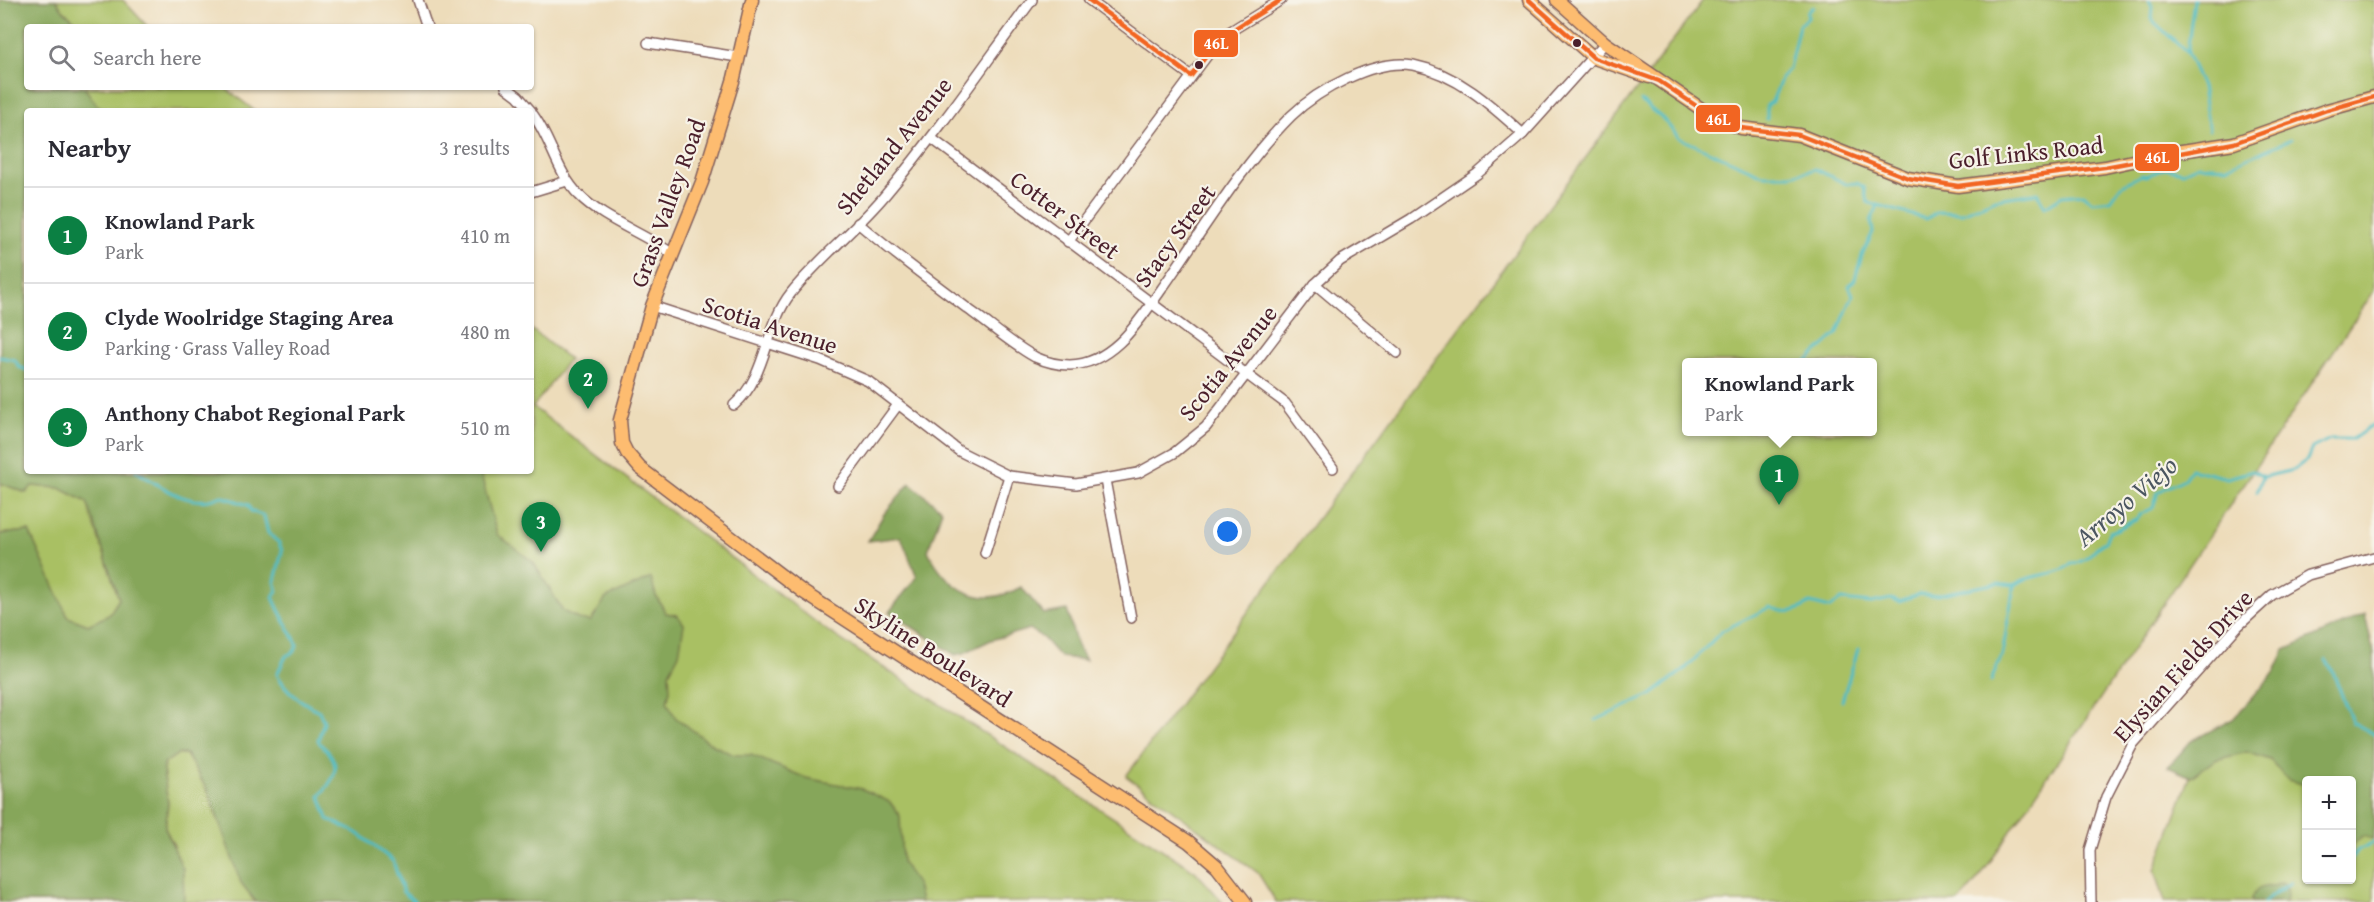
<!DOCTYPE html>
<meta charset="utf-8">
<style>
body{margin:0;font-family:"Gentium Book Plus",serif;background:#f2f2f3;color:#2b2b33}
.controls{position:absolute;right:18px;bottom:18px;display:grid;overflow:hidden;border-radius:6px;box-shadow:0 2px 4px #0004}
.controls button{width:54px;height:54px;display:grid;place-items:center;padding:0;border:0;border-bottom:2px solid #e1e1e2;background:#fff;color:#2b2b33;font:30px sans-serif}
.you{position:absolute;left:1228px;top:532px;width:21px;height:21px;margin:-15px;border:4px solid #fff;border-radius:50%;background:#1a73e8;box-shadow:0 0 0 9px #1a73e833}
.badge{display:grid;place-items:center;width:39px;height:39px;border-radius:50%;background:#0b8043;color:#fff;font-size:20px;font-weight:700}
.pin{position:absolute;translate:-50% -50px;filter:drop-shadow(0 2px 3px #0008)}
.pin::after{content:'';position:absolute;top:32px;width:21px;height:18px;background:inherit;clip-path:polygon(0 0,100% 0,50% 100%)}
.popup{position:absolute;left:1682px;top:358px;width:195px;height:78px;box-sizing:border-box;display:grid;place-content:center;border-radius:6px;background:#fff;filter:drop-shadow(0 2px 4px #0005);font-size:20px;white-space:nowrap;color:#7c7c81}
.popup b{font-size:22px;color:#2b2b33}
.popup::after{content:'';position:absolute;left:50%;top:100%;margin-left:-12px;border:12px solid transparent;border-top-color:#fff}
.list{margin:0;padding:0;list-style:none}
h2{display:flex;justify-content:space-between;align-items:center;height:78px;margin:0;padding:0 24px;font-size:26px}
h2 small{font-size:20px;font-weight:400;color:#7c7c81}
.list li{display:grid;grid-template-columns:39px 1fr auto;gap:18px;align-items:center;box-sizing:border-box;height:96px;padding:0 24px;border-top:2px solid #e1e1e2}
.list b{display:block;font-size:22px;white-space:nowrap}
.list p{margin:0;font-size:20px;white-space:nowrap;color:#7c7c81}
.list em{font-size:20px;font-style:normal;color:#7c7c81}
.icon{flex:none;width:33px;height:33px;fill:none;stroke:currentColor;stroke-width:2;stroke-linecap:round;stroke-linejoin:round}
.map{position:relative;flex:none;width:2374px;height:902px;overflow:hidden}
.search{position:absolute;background:#fff;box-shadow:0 2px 4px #0004;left:24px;top:24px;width:510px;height:66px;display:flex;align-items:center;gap:15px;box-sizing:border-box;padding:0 21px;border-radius:6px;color:#7c7c81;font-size:22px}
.panel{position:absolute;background:#fff;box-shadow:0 2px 4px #0004;left:24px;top:108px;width:510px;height:366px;border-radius:6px}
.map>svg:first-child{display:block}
</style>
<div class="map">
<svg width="2374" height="902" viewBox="0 0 2374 902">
<rect width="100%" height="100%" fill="#f7f3e8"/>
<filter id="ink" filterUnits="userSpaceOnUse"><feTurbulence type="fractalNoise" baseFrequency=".0167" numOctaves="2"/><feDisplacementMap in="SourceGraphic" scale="12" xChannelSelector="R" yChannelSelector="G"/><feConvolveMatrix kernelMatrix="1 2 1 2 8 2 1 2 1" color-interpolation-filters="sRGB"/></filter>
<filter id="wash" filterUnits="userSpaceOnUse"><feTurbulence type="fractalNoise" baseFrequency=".008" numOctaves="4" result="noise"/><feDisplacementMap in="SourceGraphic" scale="24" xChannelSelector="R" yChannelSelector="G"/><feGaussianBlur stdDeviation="1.35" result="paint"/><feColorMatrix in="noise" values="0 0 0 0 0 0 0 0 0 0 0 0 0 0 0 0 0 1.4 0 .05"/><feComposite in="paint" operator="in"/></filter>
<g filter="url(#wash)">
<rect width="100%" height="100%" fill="#eddcba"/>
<g fill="#a9c064" stroke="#7a7048" stroke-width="1.5" fill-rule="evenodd">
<polygon points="0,0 123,0 148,27 27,27 27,87 224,87 255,111 27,111"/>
<path d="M 1703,0 L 2374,0 L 2374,291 L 1982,874 L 1959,902 L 1276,902 L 1258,873 L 1126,776 ZM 1686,362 L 1872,362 L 1872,432 L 1686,432 Z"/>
<polygon points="531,329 569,359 533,407 829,632 1195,871 1223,902 632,902 289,471 531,471"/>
<polygon points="0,483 25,492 32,486 60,488 87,502 119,599 109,615 88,625 67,617 29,531 0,534"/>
<polygon points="0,632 175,847 165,828 168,803 163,770 165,763 178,754 186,754 208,791 215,812 251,897 256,902 0,902"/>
<polygon points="2245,738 2306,780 2306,880 2352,880 2352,782 2374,784 2374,902 2165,902 2155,870 2197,758"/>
</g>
<g fill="#86a65a" stroke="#686242" stroke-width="1.5">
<polygon points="0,0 56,0 64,11 83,27 27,27 27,87 84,87 97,105 107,111 27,111 27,471 480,471 497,534 533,562 563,611 578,619 591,621 606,598 651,578 656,596 666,613 677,615 684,624 679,654 669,673 670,690 667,702 676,718 713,745 734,755 751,755 806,778 862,789 890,802 900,816 902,862 917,885 921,902 256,902 241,883 208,791 186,754 178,754 165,763 163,770 168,803 165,828 183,869 184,902 0,902 0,534 29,531 68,617 88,625 109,615 119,599 87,502 60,488 32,486 26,493 0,483"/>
<path d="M 910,483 L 942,510 L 928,551 C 948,589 980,611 1021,587 L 1044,614 L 1067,610 L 1077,646 L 1086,660 L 1060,657 L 1043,638 L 1030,629 L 991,640 L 964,653 L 955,655 L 889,612 L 917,577 L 901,537 L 868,541 L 884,514 Z"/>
<polygon points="2365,614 2374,654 2374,839 2362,836 2352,846 2352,780 2306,780 2306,785 2288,780 2270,760 2247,752 2215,760 2191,777 2168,767 2191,741 2233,719 2274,673 2285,650"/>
<path d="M 2280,883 L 2285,884 L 2288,893 L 2285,902 L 2252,902 L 2251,898 C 2256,889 2262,885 2272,887 Z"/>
</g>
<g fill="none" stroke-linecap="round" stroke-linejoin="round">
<g stroke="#4ebcc4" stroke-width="3">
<polyline points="2149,0 2152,6 2151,19 2187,53"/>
<polyline points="2194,0 2187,53 2202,86 2209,130"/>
<polyline points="1641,101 1663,119 1679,138 1763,175 1791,175 1816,169 1846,184 1857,183 1864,187 1867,202 1926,219 1938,212 1962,213 1996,199 2037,193 2045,207 2062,196 2084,194 2092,202 2111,200 2121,186 2141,175 2146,176 2166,168 2183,172 2198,165 2227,167 2291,139"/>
<polyline points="1767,119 1767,105 1772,102 1782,77 1789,69 1799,25 1808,18 1807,12 1813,7"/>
<polyline points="0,357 15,360 19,367 27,370"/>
<polyline points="1807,361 1837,334 1853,295 1849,286 1855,279 1862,255 1873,232 1871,221 1878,205"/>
<path d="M 136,471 C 160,486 193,511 221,496 L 248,505 L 251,511 L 264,516 L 268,533 L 279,543 L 282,551 L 275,581 L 277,590 L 273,597 C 280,615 289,627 297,644 L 295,651 L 286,656 L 277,674 C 287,693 300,701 319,711 L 324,722 L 318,740 C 321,747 326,748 330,754 C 342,771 330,783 320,796 L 328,819 L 359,834 L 393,861 L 403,892 L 415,902"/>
<polyline points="2257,492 2263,477"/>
<path d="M 2014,585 C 2029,573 2063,576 2071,563 C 2089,564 2091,548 2105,542 L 2109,532 C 2120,530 2126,523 2136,520 L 2141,514 L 2153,508 L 2158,492 L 2184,479 L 2191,469 L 2227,478 L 2253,471 L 2263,477 L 2293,470 L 2307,460 L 2312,448 L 2330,439 L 2353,439 L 2374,424"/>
<polyline points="2326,660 2332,669 2352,722 2374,734"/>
<polyline points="1991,681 2002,655 2014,585"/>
<polyline points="1842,701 1858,649"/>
<path d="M 1596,720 L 1651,695 L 1685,669 L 1722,631 L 1770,607 C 1785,614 1796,613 1810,603 L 1830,608 L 1841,600 L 1871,603 L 1891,599 L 1899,602 L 1919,594 L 1931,596 L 1998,583 L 2014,585"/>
<polyline points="2352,858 2358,850 2374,842"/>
<polyline points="2264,902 2291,882"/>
</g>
</g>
</g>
<g filter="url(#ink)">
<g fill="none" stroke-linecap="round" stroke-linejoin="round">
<defs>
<g id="minor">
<polyline points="418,0 427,27"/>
<polyline points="1089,0 1191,76"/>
<polyline points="648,43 738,57"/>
<polyline points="506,87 518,96 531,111"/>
<path d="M 531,112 C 551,137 556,172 579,195 C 601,218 645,234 673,254"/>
<polyline points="931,138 1285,403 1333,468"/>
<polyline points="531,192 567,181"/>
<path d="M 858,223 C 895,255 934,283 972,312 C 993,327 1013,345 1035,357 C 1046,362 1058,365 1070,365 C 1113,364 1139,321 1161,290 C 1202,232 1240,167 1291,116 C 1318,90 1375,58 1413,65 C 1457,74 1490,104 1523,134"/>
<polyline points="1068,242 1221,37 1281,0"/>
<polyline points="1315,284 1397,353"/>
<polyline points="652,306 820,360 868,381 959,451 1009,476 1076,484 1138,473 1174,453 1206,427 1315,284 1340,261 1411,219 1477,174 1523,134 1605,43"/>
<path d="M 734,405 C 768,376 764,327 791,293 C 820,257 857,229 886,194 C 938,132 984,65 1032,0"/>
<polyline points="1105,480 1131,618"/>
<polyline points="838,486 897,406"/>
<polyline points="985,553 1009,476"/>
<polyline points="2091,902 2090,850 2106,797 2133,744 2237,627 2272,595 2308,575 2374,557"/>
</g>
<g id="major">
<polyline points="752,0 734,78 702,182 652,306 625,402 620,420 622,443 627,453 640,468 803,592 1189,842 1217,866 1245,902"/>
<polyline points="1529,0 1594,58 1649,77"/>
<polyline points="1557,0 1605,43 1713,117 1741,128 1799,135 1908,178 1958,186 2105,167 2169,153 2234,143 2327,110 2374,97"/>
</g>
</defs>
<use href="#minor" stroke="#83615d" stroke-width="12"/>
<use href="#major" stroke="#83615d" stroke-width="15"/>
<use href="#minor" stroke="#fff" stroke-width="9"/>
<use href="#major" stroke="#fdbc70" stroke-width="12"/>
<defs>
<g id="bus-1">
<polyline points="1089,0 1191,76 1221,37 1281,0"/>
<polyline points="1529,0 1594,58 1659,81 1713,117 1741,128 1799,135 1908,178 1958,186 2105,167 2234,143 2327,110 2374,97"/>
</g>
</defs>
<use href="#bus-1" stroke="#f7f3e8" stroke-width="9"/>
<use href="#bus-1" stroke="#f26522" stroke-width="4.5"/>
</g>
</g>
<g fill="#4a1f2b" stroke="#f7f3e8" stroke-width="2">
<circle cx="1577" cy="43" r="5"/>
<circle cx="1199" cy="65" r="5"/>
</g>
<g text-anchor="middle" stroke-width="4.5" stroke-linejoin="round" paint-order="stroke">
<g font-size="24" fill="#4a1f2b" stroke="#f7f3e8">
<text transform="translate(894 146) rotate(-51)" y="8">Shetland Avenue</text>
<text transform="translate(2026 153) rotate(-6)" y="8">Golf Links Road</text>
<text transform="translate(668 203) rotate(-70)" y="8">Grass Valley Road</text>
<text transform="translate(1065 215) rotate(37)" y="8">Cotter Street</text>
<text transform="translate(1175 236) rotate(-54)" y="8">Stacy Street</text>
<text transform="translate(770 325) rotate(18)" y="8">Scotia Avenue</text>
<text transform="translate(1228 363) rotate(-51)" y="8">Scotia Avenue</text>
<text transform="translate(933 652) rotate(33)" y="8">Skyline Boulevard</text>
<text transform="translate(2183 666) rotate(-48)" y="8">Elysian Fields Drive</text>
</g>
<g font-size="26" font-style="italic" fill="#4b5661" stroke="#f7f3e8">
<text transform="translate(2126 501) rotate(-40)" y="9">Arroyo Viejo</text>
</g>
</g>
<g stroke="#f7f3e8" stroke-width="2">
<rect x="1193" y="29" width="46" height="29" rx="6" fill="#f26522"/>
<rect x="1695" y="104" width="46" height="29" rx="6" fill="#f26522"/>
<rect x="2134" y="143" width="46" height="29" rx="6" fill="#f26522"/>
</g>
<g font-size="16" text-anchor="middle" font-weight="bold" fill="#fff">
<text x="1216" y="49">46L</text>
<text x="1718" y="125">46L</text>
<text x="2157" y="163">46L</text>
</g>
</svg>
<div class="controls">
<button>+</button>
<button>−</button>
</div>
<div class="you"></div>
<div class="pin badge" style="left:1779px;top:505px">1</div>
<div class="popup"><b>Knowland Park</b>Park</div>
<div class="pin badge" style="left:588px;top:409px">2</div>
<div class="pin badge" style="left:541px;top:552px">3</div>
<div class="search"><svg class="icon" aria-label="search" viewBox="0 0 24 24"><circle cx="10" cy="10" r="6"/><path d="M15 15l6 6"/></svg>Search here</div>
<section class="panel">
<h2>Nearby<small>3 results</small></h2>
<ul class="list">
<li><span class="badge">1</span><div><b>Knowland Park</b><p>Park</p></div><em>410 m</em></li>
<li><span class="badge">2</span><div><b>Clyde Woolridge Staging Area</b><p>Parking · Grass Valley Road</p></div><em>480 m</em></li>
<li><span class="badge">3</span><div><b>Anthony Chabot Regional Park</b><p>Park</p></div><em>510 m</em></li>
</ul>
</section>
</div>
